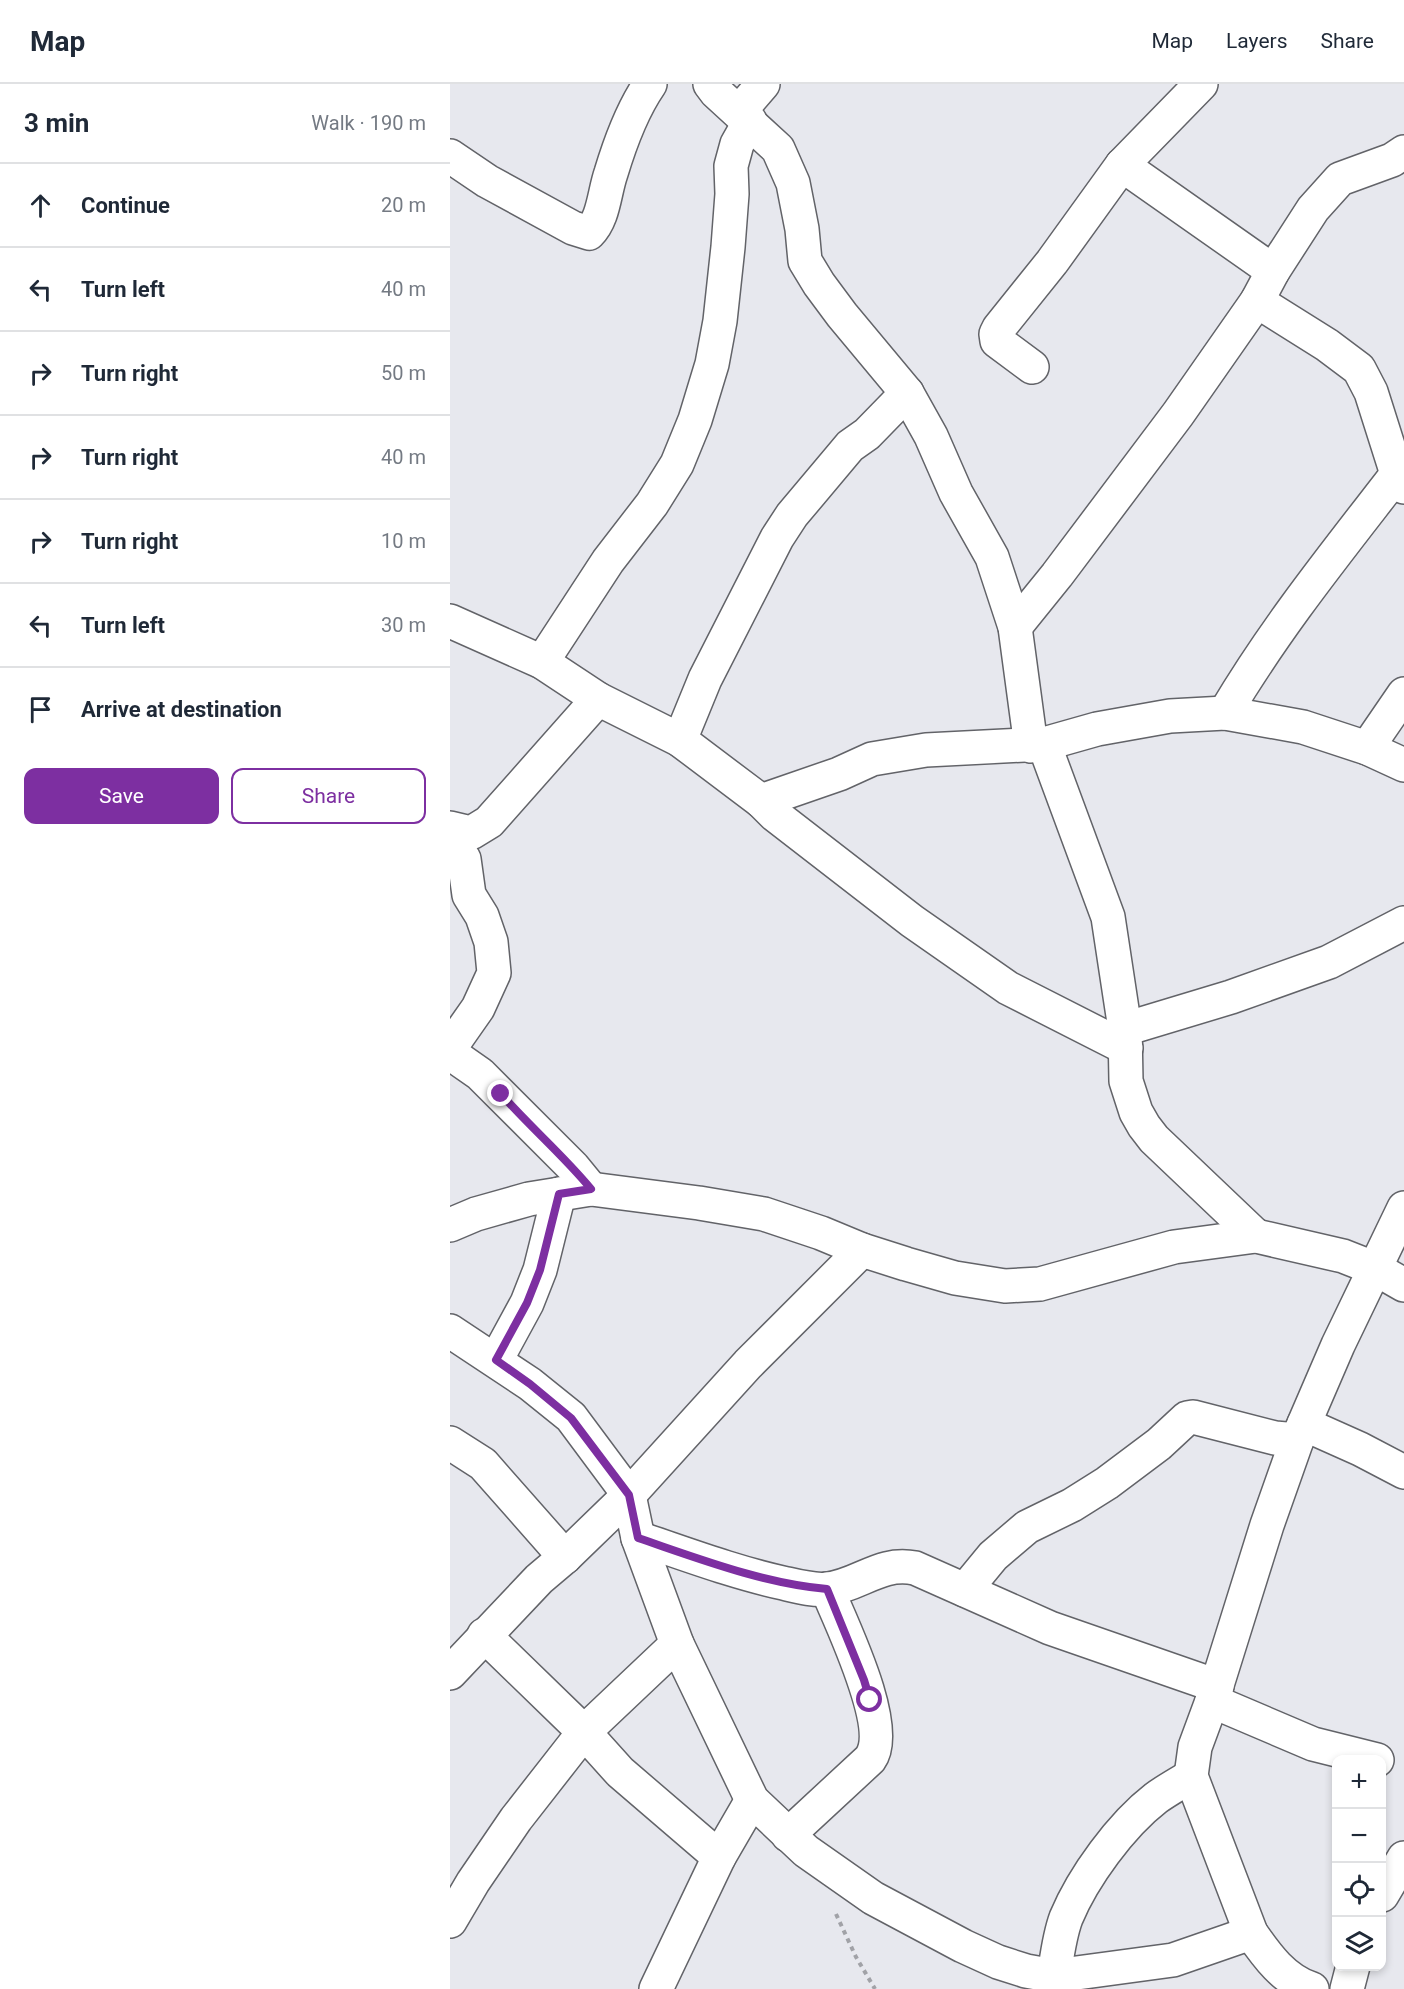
<!DOCTYPE html>
<meta charset="utf-8">
<style>
body{margin:0;font-family:Roboto,sans-serif;background:#f6f6f7;color:#1f2937}
.controls{position:absolute;right:18px;bottom:18px;display:grid;overflow:hidden;border-radius:12px;box-shadow:0 3px 9px #0003}
.controls button{width:54px;height:54px;display:grid;place-items:center;padding:0;border:0;border-bottom:2px solid #e0e1e3;background:#fff;color:#1f2937;font:30px sans-serif}
.stop{position:absolute;width:18px;height:18px;margin:-14px;border:4px solid #7d2fa1;border-radius:50%;background:#fff}
.stop.end{background:#7d2fa1;border-color:#fff;box-shadow:0 2px 6px #0008}
.list{margin:0;padding:0;list-style:none}
h2{display:flex;justify-content:space-between;align-items:center;height:78px;margin:0;padding:0 24px;font-size:26px}
h2 small{font-size:20px;font-weight:400;color:#747a83}
.list li{display:grid;grid-template-columns:39px 1fr auto;gap:18px;align-items:center;box-sizing:border-box;height:84px;padding:0 24px;border-top:2px solid #e0e1e3}
.list b{display:block;font-size:22px;white-space:nowrap}
.list em{font-size:20px;font-style:normal;color:#747a83}
.actions{display:flex;gap:12px;padding:18px 24px}
.actions a{flex:1;padding:14px 0;border:2px solid #7d2fa1;border-radius:12px;text-align:center;font-size:21px;color:#7d2fa1}
.actions .main{background:#7d2fa1;color:#fff}
.icon{flex:none;width:33px;height:33px;fill:none;stroke:currentColor;stroke-width:2;stroke-linecap:round;stroke-linejoin:round}
.map{position:relative;flex:none;width:954px;height:1905px;overflow:hidden}
header{display:flex;align-items:center;gap:36px;box-sizing:border-box;height:84px;padding:0 30px;background:#fff;border-bottom:2px solid #e0e1e3}
header strong{font-size:28px}
nav{display:flex;gap:33px;margin-inline-start:auto;font-size:21px}
main{display:flex}
aside{flex:1;background:#fff}
.map>svg:first-child{display:block}
</style>
<header>
<strong>Map</strong>
<nav><a>Map</a><a>Layers</a><a>Share</a></nav>
</header>
<main>
<aside>
<h2>3 min<small>Walk · 190 m</small></h2>
<ul class="list">
<li><svg class="icon" aria-label="ahead" viewBox="0 0 24 24"><path d="M12 20V5M6 11l6-6 6 6"/></svg><div><b>Continue</b></div><em>20 m</em></li>
<li><svg class="icon" aria-label="left" viewBox="0 0 24 24"><path d="M17 20v-9H6M10 6l-5 5 5 5"/></svg><div><b>Turn left</b></div><em>40 m</em></li>
<li><svg class="icon" aria-label="right" viewBox="0 0 24 24"><path d="M7 20v-9h11M14 6l5 5-5 5"/></svg><div><b>Turn right</b></div><em>50 m</em></li>
<li><svg class="icon" aria-label="right" viewBox="0 0 24 24"><path d="M7 20v-9h11M14 6l5 5-5 5"/></svg><div><b>Turn right</b></div><em>40 m</em></li>
<li><svg class="icon" aria-label="right" viewBox="0 0 24 24"><path d="M7 20v-9h11M14 6l5 5-5 5"/></svg><div><b>Turn right</b></div><em>10 m</em></li>
<li><svg class="icon" aria-label="left" viewBox="0 0 24 24"><path d="M17 20v-9H6M10 6l-5 5 5 5"/></svg><div><b>Turn left</b></div><em>30 m</em></li>
<li><svg class="icon" aria-label="arrive" viewBox="0 0 24 24"><path d="M6 21V4h12l-3 4 3 4H6"/></svg><div><b>Arrive at destination</b></div></li>
</ul>
<div class="actions"><a class="main">Save</a><a>Share</a></div>
</aside>
<div class="map">
<svg width="954" height="1905" viewBox="0 0 954 1905">
<rect width="100%" height="100%" fill="#e7e8ee"/>
<g fill="none" stroke-linecap="round" stroke-linejoin="round">
<defs>
<g id="minor">
<polyline points="260,0 266,8 328,65 343,99 352,145 355,177 369,200 392,231 457,309 481,352 506,409 542,473 565,543 581,662"/>
<polyline points="289,28 313,0"/>
<path d="M 0,72 L 37,97 L 123,144 L 139,149 C 154,134 154,109 161,89 C 170,59 182,26 200,0"/>
<polyline points="672,81 823,187"/>
<polyline points="807,217 877,261 909,285 921,308 947,390 954,403"/>
<polyline points="582,283 547,257 546,250 549,244 602,178 672,81 751,0"/>
<polyline points="0,537 92,578 148,615 230,656 311,717 389,690 422,675 476,666 594,660 647,645 720,632 775,629 853,643 917,664 954,681"/>
<polyline points="565,543 607,491 728,330 807,217 823,187 863,125 890,95 942,76 954,68"/>
<polyline points="92,578 158,477 202,420 227,380 245,336 262,280 270,237 278,163 282,110 281,82 287,60 300,37"/>
<path d="M 775,629 C 826,543 886,469 947,390 L 954,386"/>
<polyline points="230,656 255,595 327,454 342,431 400,362 417,350 457,309"/>
<polyline points="594,660 658,833 675,945 676,997 686,1028 694,1042 704,1055 806,1152"/>
<polyline points="917,664 954,610"/>
<polyline points="311,717 325,731 462,837 558,904 676,964"/>
<polyline points="0,744 21,749 39,738 148,615"/>
<polyline points="0,752 14,775 19,811 32,832 41,858 44,889 28,924 0,964"/>
<polyline points="675,945 781,913 879,878 954,839"/>
<polyline points="0,969 30,990 123,1083 141,1105"/>
<polyline points="0,1141 26,1130 79,1115 141,1105 249,1119 314,1130 371,1149 412,1166 456,1180 505,1194 555,1202 590,1200 724,1163 806,1152 893,1172 926,1185 954,1201"/>
<polyline points="0,1247 80,1300 121,1333 179,1411 188,1454 227,1560 302,1716 356,1767 423,1814 513,1862 548,1878 576,1887 604,1892 723,1876 801,1849"/>
<polyline points="46,1276 77,1219 90,1186 109,1110"/>
<polyline points="854,1340 910,1365 954,1388"/>
<polyline points="0,1359 33,1380 115,1473"/>
<path d="M 188,1454 C 236,1470 283,1488 333,1499 C 346,1502 364,1507 378,1505 C 410,1501 430,1477 465,1484 L 600,1544 L 767,1602"/>
<polyline points="515,1506 543,1472 577,1443 622,1421 657,1399 709,1360 737,1334 743,1333 825,1354 847,1356"/>
<polyline points="34,1551 134,1648 170,1688 269,1773"/>
<polyline points="0,1589 89,1495 115,1473 179,1411 298,1280 412,1166"/>
<polyline points="762,1617 863,1660 927,1676"/>
<path d="M 338,1751 L 420,1675 C 443,1644 391,1539 377,1505"/>
<polyline points="932,1811 954,1774"/>
<polyline points="0,1837 23,1798 66,1735 134,1648 227,1560"/>
<path d="M 604,1892 C 607,1873 609,1853 616,1834 C 633,1793 671,1741 706,1714 C 717,1706 730,1699 741,1692"/>
<polyline points="206,1905 269,1773 302,1716"/>
<path d="M 862,1905 C 834,1896 817,1872 801,1849 L 741,1692 L 745,1663 L 762,1617 L 817,1441 L 847,1356 L 888,1261 L 954,1124"/>
<polyline points="897,1905 903,1882"/>
</g>
</defs>
<use href="#minor" stroke="#626368" stroke-width="36"/>
<polyline stroke="#a1a2a7" stroke-width="4" stroke-dasharray="4.5 4.5" stroke-linecap="butt" points="386,1830 406,1873 425,1905"/>
<use href="#minor" stroke="#fff" stroke-width="33"/>
</g>
<g fill="none" stroke-linecap="round" stroke-linejoin="round">
<path stroke="#7d2fa1" stroke-width="8" d="M 51,1010 C 80,1043 113,1071 141,1105 L 109,1110 L 90,1186 L 77,1219 L 46,1276 L 80,1300 L 121,1334 L 179,1411 L 188,1454 C 250,1475 312,1499 377,1505 L 414,1596 L 420,1616"/>
</g>
</svg>
<div class="controls">
<button>+</button>
<button>−</button>
<button><svg class="icon" aria-label="locate" viewBox="0 0 24 24"><circle cx="12" cy="12" r="6"/><path d="M12 2v4M12 18v4M2 12h4M18 12h4"/></svg></button>
<button><svg class="icon" aria-label="layers" viewBox="0 0 24 24"><path d="M12 4l9 5-9 5-9-5zM3 14l9 5 9-5"/></svg></button>
</div>
<div class="stop" style="left:420px;top:1616px"></div>
<div class="stop end" style="left:51px;top:1010px"></div>
</div>
</main>
